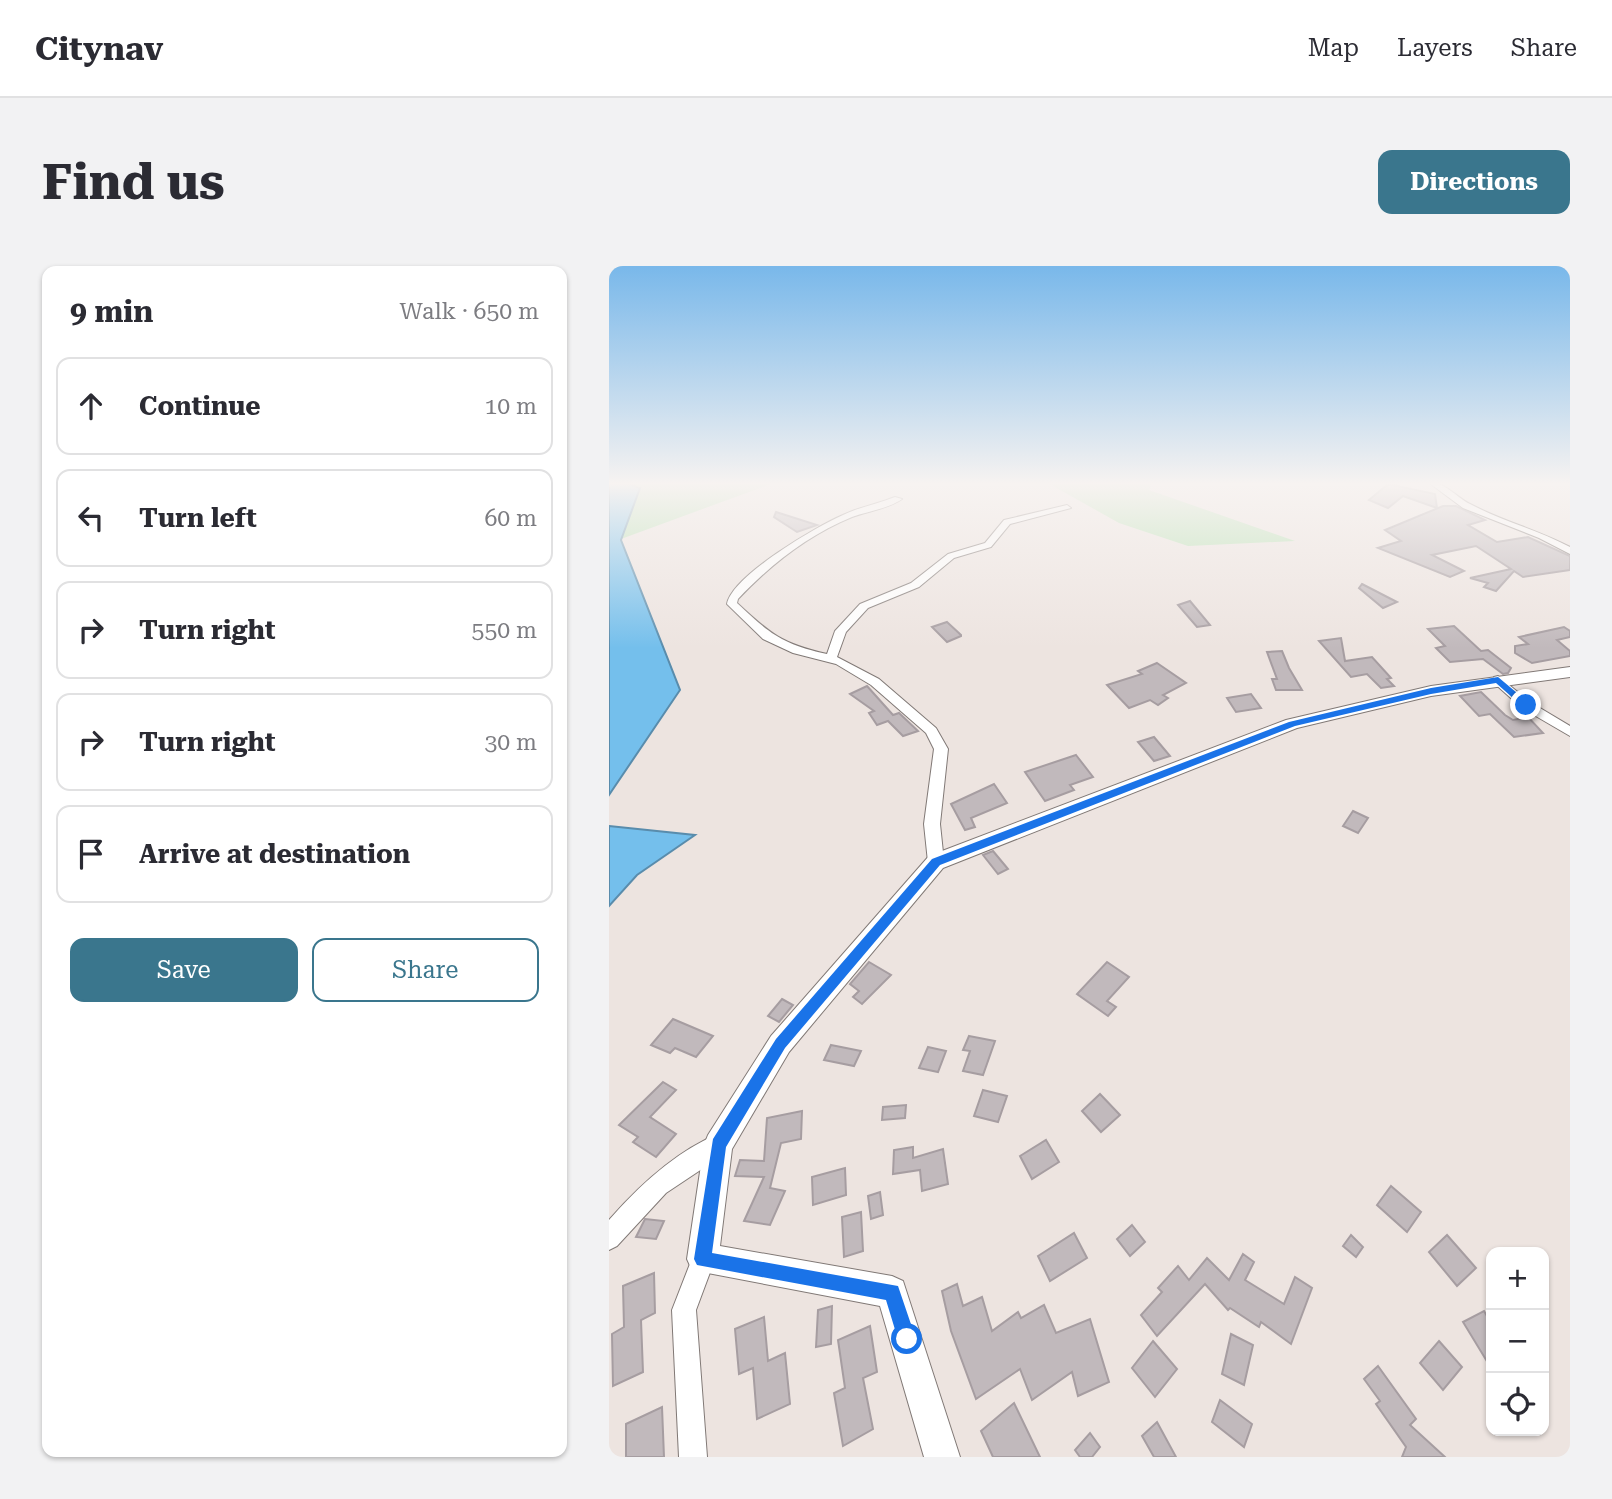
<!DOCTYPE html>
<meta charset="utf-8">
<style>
body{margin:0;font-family:"Roboto Serif",serif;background:#f2f2f3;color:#2b2b33}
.controls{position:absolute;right:21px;bottom:21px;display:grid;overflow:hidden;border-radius:14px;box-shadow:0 2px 5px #0004}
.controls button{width:63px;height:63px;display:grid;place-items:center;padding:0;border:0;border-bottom:2px solid #e1e1e2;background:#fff;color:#2b2b33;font:35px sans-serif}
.stop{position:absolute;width:21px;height:21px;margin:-16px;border:5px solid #1a73e8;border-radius:50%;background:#fff}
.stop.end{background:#1a73e8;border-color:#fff;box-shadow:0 2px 7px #0008}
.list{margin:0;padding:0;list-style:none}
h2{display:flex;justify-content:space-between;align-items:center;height:91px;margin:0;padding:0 28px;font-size:30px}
h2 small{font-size:23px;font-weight:400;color:#7c7c81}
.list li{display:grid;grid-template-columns:46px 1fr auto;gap:21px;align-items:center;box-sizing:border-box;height:98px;margin:0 14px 14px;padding:0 14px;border:2px solid #e1e1e2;border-radius:14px}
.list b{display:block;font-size:26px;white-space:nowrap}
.list em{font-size:23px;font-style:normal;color:#7c7c81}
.actions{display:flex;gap:14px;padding:21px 28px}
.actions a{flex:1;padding:16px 0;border:2px solid #3a768d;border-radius:14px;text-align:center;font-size:24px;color:#3a768d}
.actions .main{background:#3a768d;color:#fff}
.icon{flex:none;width:38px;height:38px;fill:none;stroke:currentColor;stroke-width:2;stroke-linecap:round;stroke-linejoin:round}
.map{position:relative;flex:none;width:961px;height:1191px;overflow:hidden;border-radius:14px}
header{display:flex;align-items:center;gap:42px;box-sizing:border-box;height:98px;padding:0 35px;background:#fff;border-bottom:2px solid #e1e1e2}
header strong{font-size:33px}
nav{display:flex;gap:38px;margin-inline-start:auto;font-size:24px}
.intro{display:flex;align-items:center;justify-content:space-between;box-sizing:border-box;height:168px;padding:0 42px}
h1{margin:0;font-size:49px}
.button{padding:18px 32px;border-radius:14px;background:#3a768d;color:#fff;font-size:24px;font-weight:700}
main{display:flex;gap:42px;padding:0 42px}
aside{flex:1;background:#fff;border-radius:14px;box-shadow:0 2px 5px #0004}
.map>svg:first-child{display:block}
</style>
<header>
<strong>Citynav</strong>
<nav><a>Map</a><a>Layers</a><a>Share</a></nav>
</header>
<div class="intro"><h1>Find us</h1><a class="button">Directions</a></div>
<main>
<aside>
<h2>9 min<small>Walk · 650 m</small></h2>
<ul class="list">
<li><svg class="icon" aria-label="ahead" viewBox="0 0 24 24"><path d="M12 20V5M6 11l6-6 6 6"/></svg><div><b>Continue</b></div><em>10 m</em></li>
<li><svg class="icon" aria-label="left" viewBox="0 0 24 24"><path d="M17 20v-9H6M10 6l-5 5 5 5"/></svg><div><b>Turn left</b></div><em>60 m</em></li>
<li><svg class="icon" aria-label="right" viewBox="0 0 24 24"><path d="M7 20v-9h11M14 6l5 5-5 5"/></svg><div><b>Turn right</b></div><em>550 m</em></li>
<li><svg class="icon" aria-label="right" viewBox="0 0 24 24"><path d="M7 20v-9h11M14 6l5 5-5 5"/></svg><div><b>Turn right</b></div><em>30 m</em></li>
<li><svg class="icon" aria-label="arrive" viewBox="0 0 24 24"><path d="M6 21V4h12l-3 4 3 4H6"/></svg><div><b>Arrive at destination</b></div></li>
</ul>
<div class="actions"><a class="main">Save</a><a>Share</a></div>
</aside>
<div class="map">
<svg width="961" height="1191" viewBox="0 0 961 1191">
<rect width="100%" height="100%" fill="#ede4e0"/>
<g fill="#b7e1b3">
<polygon points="15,216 167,216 12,273 31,223"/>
<polygon points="437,216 543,216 540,224 686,275 579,280 510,257"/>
</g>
<g fill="#74bfec" stroke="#598cac" stroke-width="2">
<polygon points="0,216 15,216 31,222 12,274 71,424 0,529"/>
<polygon points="0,560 86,569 28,609 0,640"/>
</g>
<g fill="#c1b9bc" stroke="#a69da1" stroke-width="2">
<polygon points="779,218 826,228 828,242 794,230 779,242 760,234"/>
<polygon points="834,240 847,240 876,254 859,259 888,276 919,271 961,290 961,304 914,311 905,305 887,325 875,321 879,317 861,312 902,303 867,280 823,289 855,305 841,311 769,282 792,275 776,264"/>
<polygon points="167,246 208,259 188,266 165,251"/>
<polygon points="753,318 788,336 774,342 750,322"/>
<polygon points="581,335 601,359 588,361 569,339"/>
<polygon points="338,356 352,369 352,370 338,376 323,361"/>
<polygon points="845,360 872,385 879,384 902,402 899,407 894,408 874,393 841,396 827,382 836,380 819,363"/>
<polygon points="955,361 961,365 961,371 948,374 961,385 961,390 923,397 906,387 906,380 919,378 910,371"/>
<polygon points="732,372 736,395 763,391 782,412 778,413 785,420 772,422 758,408 742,411 710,375"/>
<polygon points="673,385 680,402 693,424 667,424 663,413 668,413 658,386"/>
<polygon points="548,397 577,417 554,429 559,432 549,439 541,434 520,442 498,419 533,408 529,405"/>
<polygon points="258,420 284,449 290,447 309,465 294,470 279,455 268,459 260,447 265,445 241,428"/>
<polygon points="872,426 896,449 904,454 919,451 934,467 905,471 881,448 870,450 851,430"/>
<polygon points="642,428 652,442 627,446 618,432"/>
<polygon points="545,471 561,490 545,495 529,476"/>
<polygon points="467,489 484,511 461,519 465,524 436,535 416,506"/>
<polygon points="385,518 398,537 362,552 366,561 356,564 342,538"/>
<polygon points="744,545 759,552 749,567 734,560"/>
<polygon points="384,585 399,603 389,608 374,589"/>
<polygon points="260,696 282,709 253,738 244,731 250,725 241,718"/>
<polygon points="498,696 520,711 498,735 507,741 499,750 468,728"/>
<polygon points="173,733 184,739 170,756 159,750"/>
<polygon points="64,753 104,770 87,791 66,782 61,787 42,779"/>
<polygon points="360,770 386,775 374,809 354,805 361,785 354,784"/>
<polygon points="222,779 252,785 245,800 215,794"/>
<polygon points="319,781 337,785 329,806 310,802"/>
<polygon points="54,816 67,824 41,851 67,868 47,891 24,876 29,871 10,859"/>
<polygon points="374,824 398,830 389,856 365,850"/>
<polygon points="491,828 511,849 492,866 473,845"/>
<polygon points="297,839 296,852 273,854 274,841"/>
<polygon points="193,845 192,873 172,877 161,922 176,925 161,959 135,955 155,911 126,910 131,894 155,895 158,852"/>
<polygon points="437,874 450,896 423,913 411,890"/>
<polygon points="304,881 304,892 334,883 339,918 313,925 311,904 284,908 285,884"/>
<polygon points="236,902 237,929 204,939 203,911"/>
<polygon points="782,920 812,946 798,966 768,939"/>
<polygon points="271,926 274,949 262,953 259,930"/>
<polygon points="252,946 254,985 235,991 233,951"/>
<polygon points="36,953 55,955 47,973 27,971"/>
<polygon points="523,959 536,976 521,990 508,973"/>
<polygon points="465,967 478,992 441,1015 429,990"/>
<polygon points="742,969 754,981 747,991 734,980"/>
<polygon points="838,969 867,1002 848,1020 820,986"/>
<polygon points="634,988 645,996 636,1014 675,1038 686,1011 703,1022 682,1078 652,1056 650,1061 621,1042 619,1044 596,1018 548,1070 532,1049 553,1026 549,1022 569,1000 580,1014 598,992 620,1014"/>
<polygon points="45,1007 46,1047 32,1054 34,1106 4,1120 3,1068 15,1061 14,1020"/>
<polygon points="348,1018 354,1040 373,1031 383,1065 409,1046 412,1052 435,1039 447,1067 481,1053 500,1116 469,1130 463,1106 423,1134 411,1103 367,1133 342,1065 333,1025"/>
<polygon points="223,1040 222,1078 207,1081 209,1044"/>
<polygon points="875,1045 882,1057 882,1102 854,1056"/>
<polygon points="155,1051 159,1095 176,1087 181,1138 148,1153 144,1102 130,1108 126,1063"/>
<polygon points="261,1060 268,1106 254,1112 264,1163 234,1180 225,1127 236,1122 229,1074"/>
<polygon points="622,1068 644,1079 635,1119 613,1108"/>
<polygon points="544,1075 568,1103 546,1131 523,1102"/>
<polygon points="830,1075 853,1101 834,1124 811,1097"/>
<polygon points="769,1100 807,1153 801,1159 836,1191 793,1191 797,1181 767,1138 771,1135 755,1113"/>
<polygon points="611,1134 643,1158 635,1181 603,1156"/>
<polygon points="405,1137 431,1191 384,1191 372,1165"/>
<polygon points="53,1141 55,1191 17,1191 17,1158"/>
<polygon points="548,1156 567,1191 545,1191 533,1170"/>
<polygon points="481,1167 491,1181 483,1191 471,1191 466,1184"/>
</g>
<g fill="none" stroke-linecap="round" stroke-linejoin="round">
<defs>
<g id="minor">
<path d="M 819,216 C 835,215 847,231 861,238 C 893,255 929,264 961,281 L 961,288 L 930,272 L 854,242 Z"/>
<path d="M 286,231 L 293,233 C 279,243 259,245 243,251 C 199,269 161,299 129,333 L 128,337 C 161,368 173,378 218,388 L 226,365 L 251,338 L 302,317 L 339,288 L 376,277 L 395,254 L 458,239 L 462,242 L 401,258 L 382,281 L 345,292 L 310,321 L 259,342 L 237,366 L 228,391 L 270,413 L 327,462 L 339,483 L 331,558 L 335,596 L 327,602 L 319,596 L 315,558 L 325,483 L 317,467 L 262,419 L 227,398 L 184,387 L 154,373 L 118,338 C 123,310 208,260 234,249 C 250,241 269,238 286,231 Z"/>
<polygon points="889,410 921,436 961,460 961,470 913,442 885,417 885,411"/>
<path d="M 109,868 L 117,871 L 120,879 L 117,887 L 57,927 L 8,980 L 0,984 L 0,954 C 30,920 66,886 109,868 Z"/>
<polygon points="94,981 102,985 106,993 87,1044 98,1191 70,1191 63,1044 86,985"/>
</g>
<polygon id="tertiary" points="961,401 961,411 822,430 688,462 334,602 180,786 123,883 111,980 283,1010 294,1015 351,1191 315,1191 271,1040 83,1004 78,993 95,879 99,869 162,770 320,590 677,454 822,420"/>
</defs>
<use href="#minor" stroke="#817976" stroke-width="2"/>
<use href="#tertiary" stroke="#817976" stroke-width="2"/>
<use href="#minor" fill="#fff" fill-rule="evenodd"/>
<use href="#tertiary" fill="#fff" fill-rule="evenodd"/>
</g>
<linearGradient id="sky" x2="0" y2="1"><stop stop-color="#79b8ea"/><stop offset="0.57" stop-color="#f7f3f1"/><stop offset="1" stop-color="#f7f3f1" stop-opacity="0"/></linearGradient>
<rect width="961" height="382" fill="url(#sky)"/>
<polygon fill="#1a73e8" points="889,411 920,437 920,441 914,441 887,417 822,428 686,460 331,599 176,782 117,881 103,987 289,1020 307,1073 304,1080 298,1083 291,1080 277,1034 88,999 85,993 104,873 167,773 323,593 680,456 822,422"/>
</svg>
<div class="controls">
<button>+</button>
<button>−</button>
<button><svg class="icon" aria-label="locate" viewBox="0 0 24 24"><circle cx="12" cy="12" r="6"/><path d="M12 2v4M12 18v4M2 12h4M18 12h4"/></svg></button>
</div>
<div class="stop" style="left:298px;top:1073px"></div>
<div class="stop end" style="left:917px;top:439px"></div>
</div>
</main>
